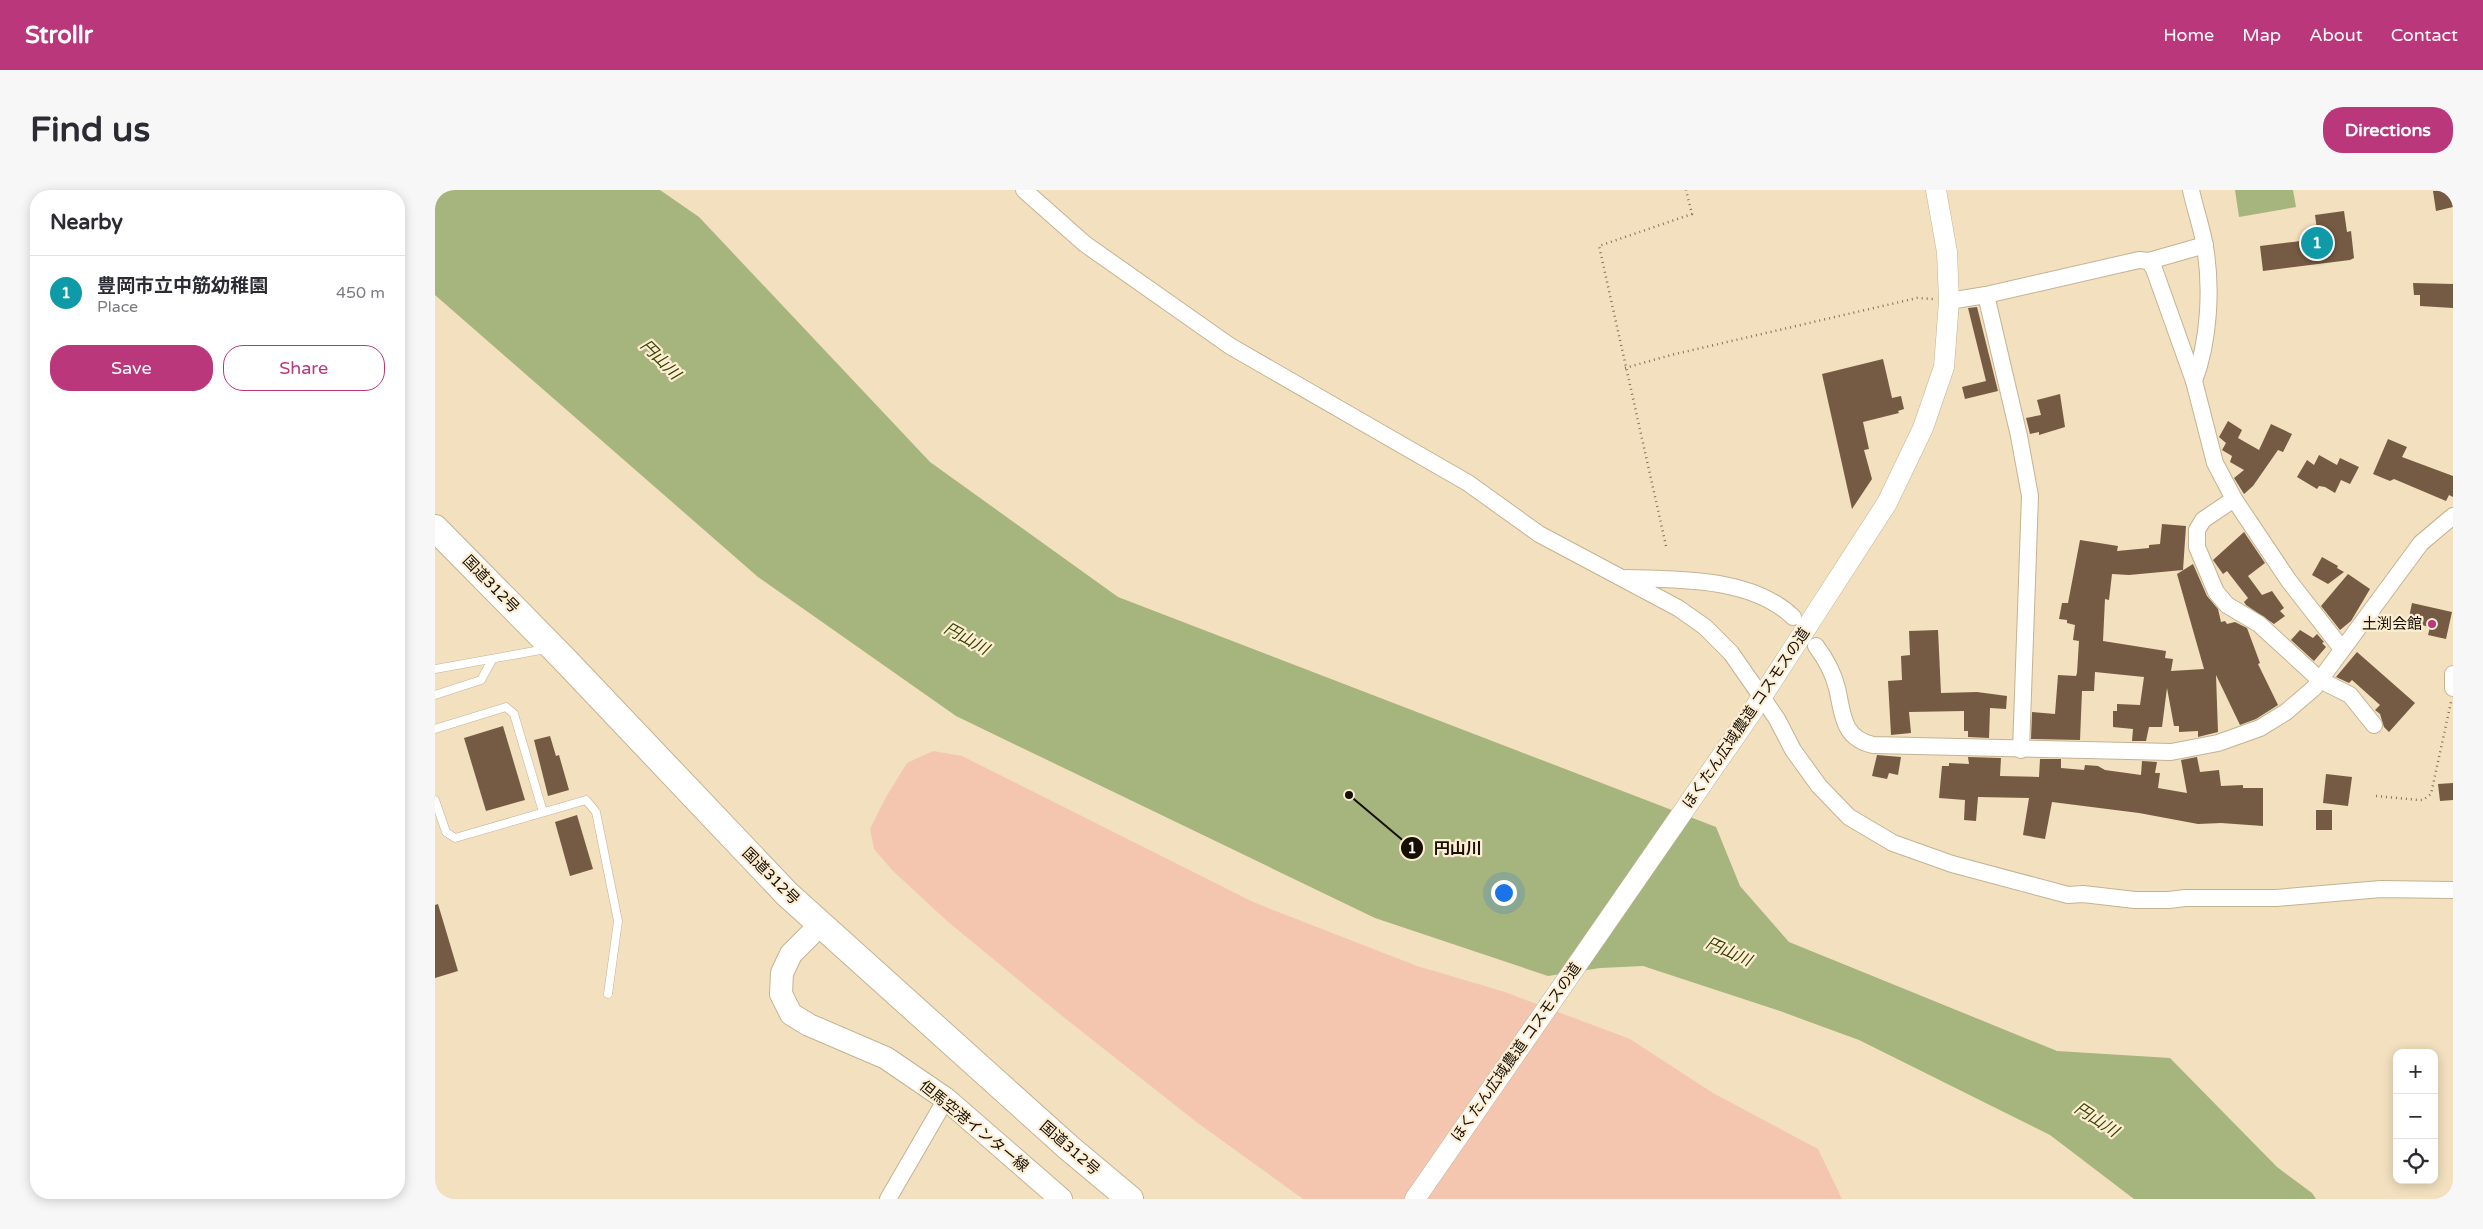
<!DOCTYPE html>
<meta charset="utf-8">
<style>
body{margin:0;font-family:"Varela Round","Noto Sans JP",sans-serif;background:#f7f7f7;color:#2b2b33}
.controls{position:absolute;right:15px;bottom:15px;display:grid;overflow:hidden;border-radius:10px;box-shadow:0 2px 12px #0003}
.controls button{width:45px;height:45px;display:grid;place-items:center;padding:0;border:0;border-bottom:1px solid #e1e1e2;background:#fff;color:#2b2b33;font:25px sans-serif}
.you{position:absolute;left:1068px;top:702px;width:18px;height:18px;margin:-12px;border:4px solid #fff;border-radius:50%;background:#1a73e8;box-shadow:0 0 0 8px #1a73e833}
.badge{display:grid;place-items:center;width:32px;height:32px;border-radius:50%;background:#bb377c;color:#fff;font-size:16px;font-weight:700}
.pin{position:absolute;translate:-50% -50%;border:2px solid #fff;box-shadow:0 1px 5px #0006}
.list{margin:0;padding:0;list-style:none}
h2{display:flex;justify-content:space-between;align-items:center;height:65px;margin:0;padding:0 20px;font-size:21px}
h2 small{font-size:16px;font-weight:400;color:#7c7c81}
.list li{display:grid;grid-template-columns:32px 1fr auto;gap:15px;align-items:center;box-sizing:border-box;height:75px;padding:0 20px;border-top:1px solid #e1e1e2}
.list b{display:block;font-size:19px;white-space:nowrap}
.list p{margin:0;font-size:16px;white-space:nowrap;color:#7c7c81}
.list em{font-size:16px;font-style:normal;color:#7c7c81}
.actions{display:flex;gap:10px;padding:15px 20px}
.actions a{flex:1;padding:11px 0;border:1px solid #bb377c;border-radius:20px;text-align:center;font-size:18px;color:#bb377c}
.actions .main{background:#bb377c;color:#fff}
.icon{flex:none;width:28px;height:28px;fill:none;stroke:currentColor;stroke-width:2;stroke-linecap:round;stroke-linejoin:round}
.map{position:relative;flex:none;width:2018px;height:1009px;overflow:hidden;border-radius:20px}
header{display:flex;align-items:center;gap:30px;box-sizing:border-box;height:70px;padding:0 25px;background:#bb377c;color:#fff}
header strong{font-size:24px}
nav{display:flex;gap:28px;margin-inline-start:auto;font-size:18px}
.intro{display:flex;align-items:center;justify-content:space-between;box-sizing:border-box;height:120px;padding:0 30px}
h1{margin:0;font-size:35px}
.button{padding:12px 22px;border-radius:20px;background:#bb377c;color:#fff;font-size:18px;font-weight:700}
main{display:flex;gap:30px;padding:0 30px}
aside{flex:1;background:#fff;border-radius:20px;box-shadow:0 2px 12px #0003}
.map>svg:first-child{display:block}
</style>
<header>
<strong>Strollr</strong>
<nav><a>Home</a><a>Map</a><a>About</a><a>Contact</a></nav>
</header>
<div class="intro"><h1>Find us</h1><a class="button">Directions</a></div>
<main>
<aside>
<h2>Nearby<small></small></h2>
<ul class="list">
<li><span class="badge" style="background:#0f9aa8">1</span><div><b>豊岡市立中筋幼稚園</b><p>Place</p></div><em>450 m</em></li>
</ul>
<div class="actions"><a class="main">Save</a><a>Share</a></div>
</aside>
<div class="map">
<svg width="2018" height="1009" viewBox="0 0 2018 1009">
<rect width="100%" height="100%" fill="#f2e0be"/>
<polygon fill="#f4c6b0" points="498,561 527,566 818,712 982,776 1070,802 1195,849 1278,903 1383,959 1407,1009 868,1009 760,931 621,821 512,731 457,680 439,659 435,639 451,607 472,573"/>
<g fill="#a6b47d">
<polygon points="0,0 225,0 264,27 495,272 683,407 1281,637 1305,696 1354,752 1622,861 1735,868 1842,977 1877,1003 1881,1009 1699,1009 1615,945 1424,850 1342,820 1208,776 1165,778 1113,786 940,728 521,526 323,387 0,105"/>
<polygon points="1800,0 1858,0 1861,17 1804,27"/>
</g>
<g fill="#755b43">
<polygon points="2018,0 2018,17 2001,21 1998,1"/>
<polygon points="1909,21 1912,42 1916,41 1919,68 1915,70 1828,81 1825,56 1866,51 1869,43 1882,40 1880,25"/>
<polygon points="1978,93 2018,94 2018,118 1985,116 1985,105 1979,105"/>
<polygon points="1542,117 1563,201 1530,209 1527,197 1551,191 1533,118"/>
<polygon points="1448,169 1457,208 1466,206 1469,219 1463,221 1464,223 1428,232 1434,259 1429,260 1437,289 1417,319 1387,184"/>
<polygon points="1625,204 1630,237 1604,245 1604,242 1595,244 1591,228 1606,225 1602,210"/>
<polygon points="1793,231 1807,240 1803,248 1824,260 1836,234 1857,244 1848,262 1843,260 1818,296 1809,304 1799,288 1809,280 1795,272 1797,266 1787,260 1791,253 1784,247"/>
<polygon points="1953,249 1972,257 1967,267 2018,286 2018,307 2014,305 2011,311 1959,289 1955,291 1938,284"/>
<polygon points="1884,265 1902,275 1905,268 1924,277 1915,294 1906,290 1900,303 1890,297 1884,296 1882,299 1862,287 1872,270 1879,275"/>
<polygon points="1727,334 1751,336 1748,380 1694,385 1677,384 1674,410 1670,409 1668,451 1731,461 1730,468 1738,469 1736,481 1769,479 1742,384 1758,374 1772,406 1783,419 1786,432 1790,431 1792,434 1800,432 1812,438 1825,473 1823,474 1843,515 1821,529 1805,535 1781,485 1783,542 1763,547 1763,541 1744,542 1744,536 1739,536 1732,498 1727,537 1714,537 1711,551 1697,551 1698,539 1678,537 1678,521 1682,521 1682,514 1705,515 1709,487 1660,482 1659,501 1647,501 1645,550 1596,549 1597,522 1620,524 1623,485 1641,486 1642,483 1644,451 1638,450 1640,435 1632,433 1632,430 1624,429 1627,413 1633,413 1645,350 1683,356 1682,361 1714,358 1714,355 1725,354"/>
<polygon points="1809,342 1830,373 1813,386 1827,405 1837,401 1849,418 1845,421 1850,426 1839,434 1811,415 1809,412 1813,408 1792,381 1788,384 1778,370"/>
<polygon points="1887,367 1903,376 1902,378 1909,382 1893,394 1877,385"/>
<polygon points="1913,384 1935,399 1916,431 1905,440 1886,416"/>
<polygon points="1977,413 2017,422 2011,449 1993,445 1995,437 1973,432"/>
<polygon points="1503,440 1506,503 1542,502 1572,506 1571,519 1555,518 1554,548 1533,547 1533,541 1529,541 1529,521 1474,522 1476,543 1456,545 1453,491 1467,490 1466,466 1475,465 1474,441"/>
<polygon points="1865,440 1878,448 1882,444 1889,452 1887,453 1891,457 1879,471 1856,450"/>
<polygon points="1922,462 1980,513 1954,542 1949,537 1945,524 1940,520 1945,515 1917,490 1914,493 1901,487"/>
<polygon points="68,536 90,610 51,621 29,548"/>
<polygon points="115,546 121,566 124,565 134,600 113,606 99,550"/>
<polygon points="1442,565 1466,567 1463,585 1454,583 1452,589 1437,586"/>
<polygon points="1533,567 1566,568 1565,586 1604,587 1605,569 1626,569 1626,578 1649,580 1650,575 1663,576 1670,580 1706,585 1707,571 1722,572 1720,583 1725,583 1723,598 1752,603 1746,570 1762,567 1765,582 1784,580 1786,596 1808,595 1808,598 1828,598 1828,636 1786,633 1763,634 1704,623 1617,612 1610,649 1588,645 1594,608 1543,607 1541,631 1529,630 1530,610 1504,608 1507,576 1514,576 1514,573 1534,574"/>
<polygon points="1891,584 1917,587 1913,616 1888,613"/>
<polygon points="2018,593 2018,610 2005,611 2003,594"/>
<rect x="1881" y="620" width="16" height="20"/>
<polygon points="142,625 158,679 135,686 120,632"/>
<polygon points="3,714 23,781 0,788 0,715"/>
</g>
<g fill="none" stroke-linecap="round" stroke-linejoin="round">
<defs>
<g id="service">
<polyline points="0,479 111,459"/>
<polyline points="0,505 46,490 57,470"/>
<polyline points="0,539 71,517 79,524 108,622"/>
<polyline points="0,610 11,642 20,648 151,610 161,622 183,731 173,804"/>
</g>
<g id="minor">
<polyline points="589,0 650,54 795,156 1033,293 1104,344 1243,418 1270,437 1296,463 1342,529 1358,560 1384,596 1414,627 1458,653 1517,674 1633,705 1648,704 1700,710 1734,710 1750,708 1841,708 1946,699 2018,700"/>
<path d="M 1756,0 C 1760,19 1767,38 1770,57 C 1777,98 1774,152 1759,191"/>
<polyline points="1714,71 1719,79 1759,191 1780,273 1799,309 1854,391 1907,459"/>
<polyline points="1551,105 1584,246 1595,306 1586,560"/>
<polyline points="1514,111 1551,105 1704,70 1714,71 1770,55"/>
<polyline points="1799,309 1768,330 1762,340 1762,357 1781,402 1792,415 1824,434 1885,490 1915,505 1939,535"/>
<path d="M 1192,388 C 1245,389 1318,388 1358,427"/>
<path d="M 1381,456 C 1390,468 1398,482 1402,498 C 1408,524 1407,548 1438,555 L 1736,562 L 1783,553 L 1825,538 L 1851,522 L 1879,498 L 1986,353 L 2018,326"/>
<polyline points="2018,484 2018,498"/>
<polyline points="453,1009 511,909"/>
</g>
<polyline id="tertiary" points="980,1009 1317,522 1452,313 1488,238 1509,177 1514,111 1512,62 1501,0"/>
<polyline id="secondary" points="386,734 356,764 347,783 346,804 356,824 374,835 451,868 511,909 626,1009"/>
<polyline id="trunk" points="0,338 130,470 352,704 633,957 695,1009"/>
</defs>
<use href="#service" stroke="#c4b392" stroke-width="9"/>
<use href="#minor" stroke="#c4b392" stroke-width="18"/>
<use href="#tertiary" stroke="#c4b392" stroke-width="21"/>
<use href="#secondary" stroke="#c4b392" stroke-width="24"/>
<use href="#trunk" stroke="#c4b392" stroke-width="28"/>
<g stroke="#7f735d" stroke-width="2.5" stroke-dasharray="1 4" stroke-linecap="butt">
<polyline points="1190,178 1236,165 1482,108 1498,109"/>
<polyline points="1231,356 1164,56 1257,24 1251,0"/>
<polyline points="1941,606 1984,610 1988,610 1996,604 2016,512"/>
</g>
<use href="#service" stroke="#fff" stroke-width="8"/>
<use href="#minor" stroke="#fff" stroke-width="16"/>
<use href="#tertiary" stroke="#fff" stroke-width="20"/>
<use href="#secondary" stroke="#fff" stroke-width="22"/>
<use href="#trunk" stroke="#fff" stroke-width="26"/>
</g>
<circle fill="#bb377c" stroke="#fdeed3" stroke-width="2" cx="1997" cy="434" r="5"/>
<g text-anchor="middle" stroke-width="4.5" stroke-linejoin="round" paint-order="stroke">
<g font-size="15" fill="#150f04" stroke="#fdeed3">
<text transform="translate(56 394) rotate(46)" y="5">国道312号</text>
<text transform="translate(1311 528) rotate(-56)" y="5">ほくたん広域農道 コスモスの道</text>
<text transform="translate(336 686) rotate(45)" y="5">国道312号</text>
<text transform="translate(1081 862) rotate(-55)" y="5">ほくたん広域農道 コスモスの道</text>
<text transform="translate(539 936) rotate(39)" y="5">但馬空港インター線</text>
<text transform="translate(635 958) rotate(41)" y="5">国道312号</text>
</g>
<g font-size="15" fill="#150f04" stroke="#fdeed3" text-anchor="end">
<text x="1987" y="439">土渕会館</text>
</g>
<g font-size="16" font-style="italic" fill="#374200" stroke="#fdeed3">
<text transform="translate(226 169) rotate(45)" y="6">円山川</text>
<text transform="translate(532 448) rotate(29)" y="6">円山川</text>
<text transform="translate(1294 761) rotate(24)" y="6">円山川</text>
<text transform="translate(1662 929) rotate(33)" y="6">円山川</text>
</g>
</g>
<path fill="none" stroke="#150f04" stroke-width="2" d="M914 605L977 658"/>
<g fill="#150f04" stroke="#fdeed3" stroke-width="2">
<circle cx="914" cy="605" r="5"/>
<circle cx="977" cy="658" r="12"/>
</g>
<g font-size="15" text-anchor="middle" font-weight="bold" fill="#fff">
<text x="977" y="663">1</text>
</g>
<g font-size="16" text-anchor="middle" font-weight="bold" fill="#150f04" stroke="#fdeed3" stroke-width="4.5" stroke-linejoin="round" paint-order="stroke">
<text x="1023" y="664">円山川</text>
</g>
</svg>
<div class="controls">
<button>+</button>
<button>−</button>
<button><svg class="icon" aria-label="locate" viewBox="0 0 24 24"><circle cx="12" cy="12" r="6"/><path d="M12 2v4M12 18v4M2 12h4M18 12h4"/></svg></button>
</div>
<div class="you"></div>
<div class="pin badge" style="left:1882px;top:53px;background:#0f9aa8">1</div>
</div>
</main>
